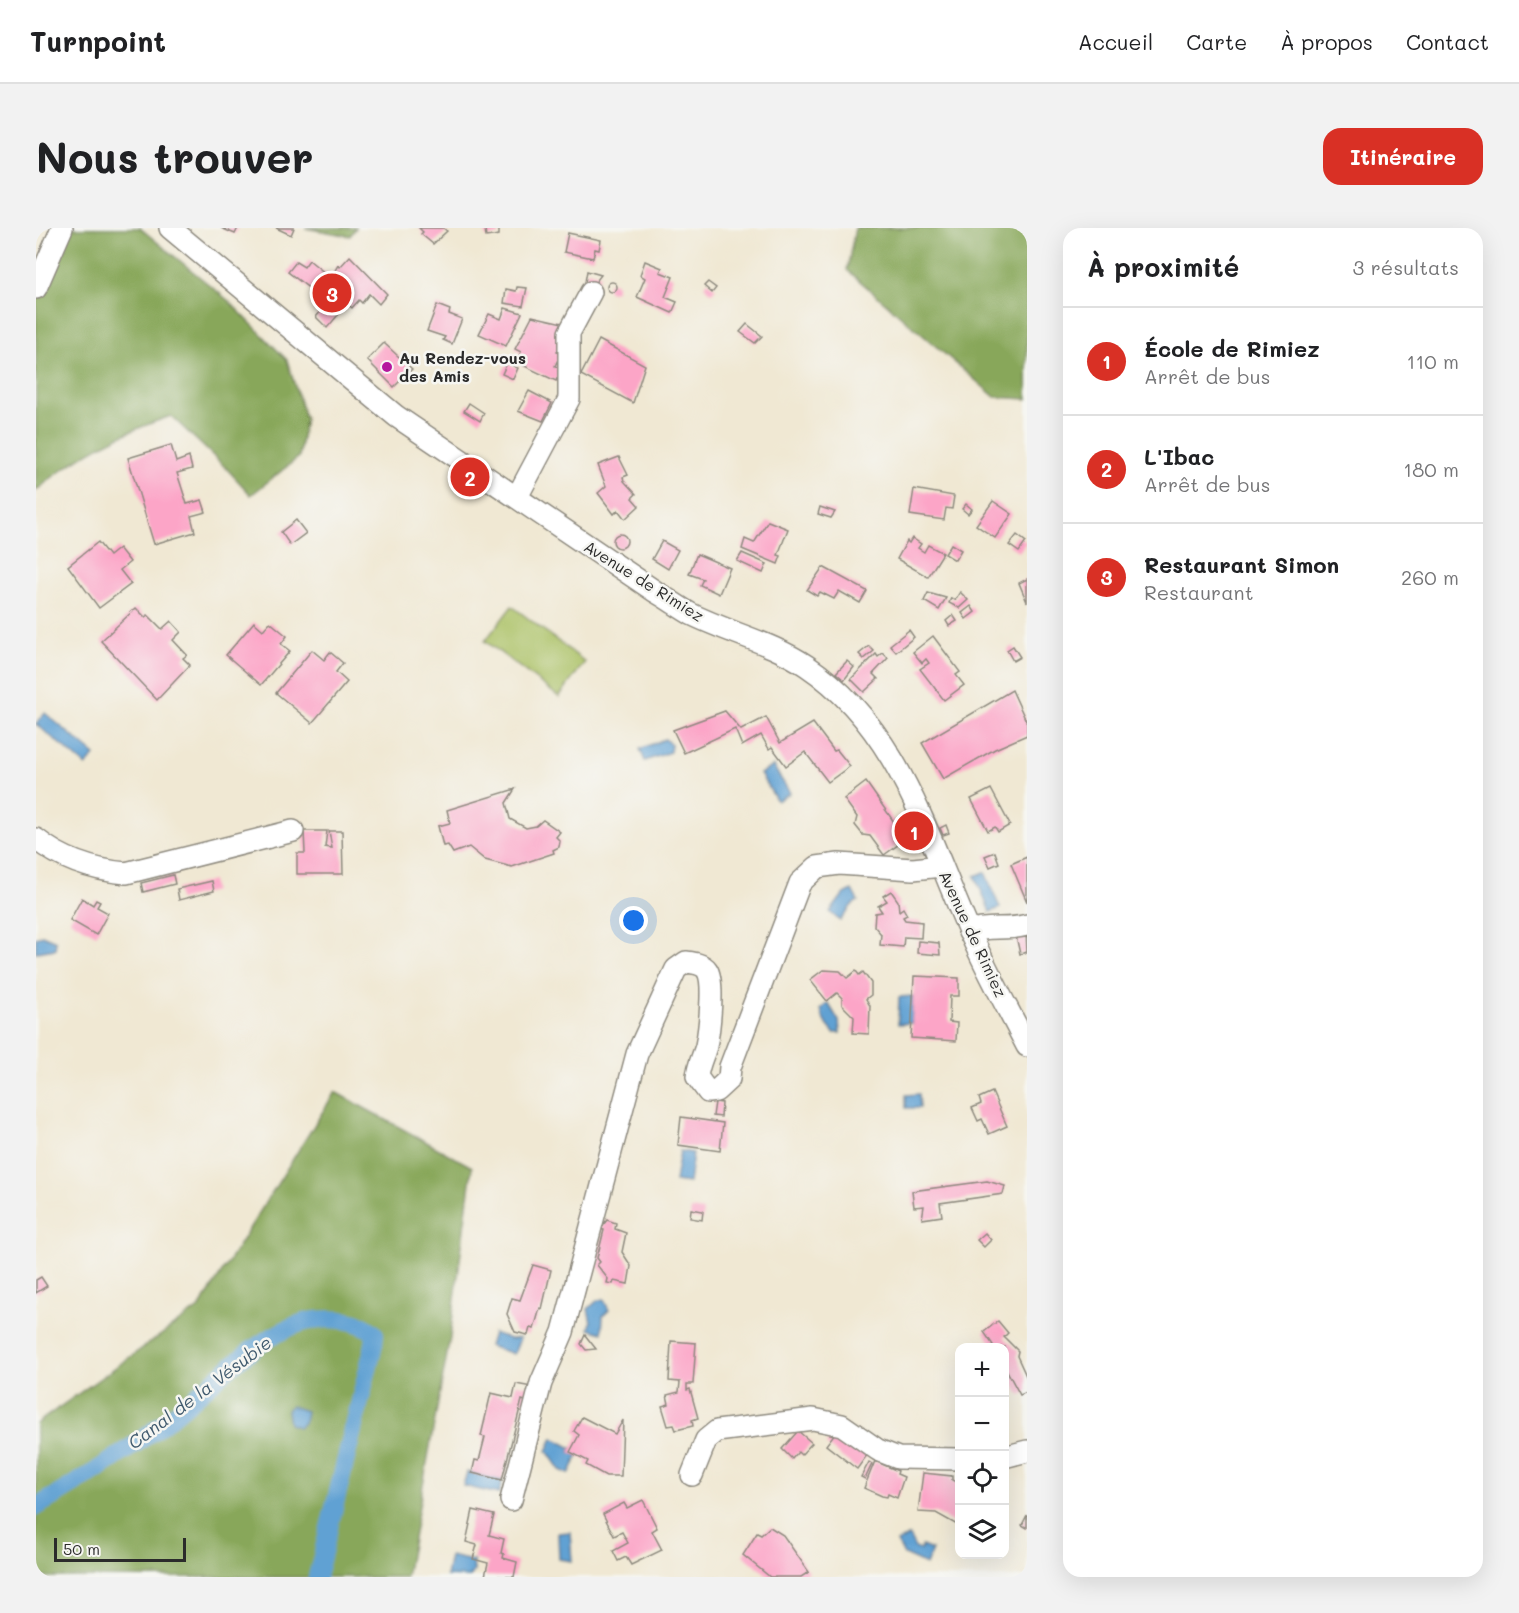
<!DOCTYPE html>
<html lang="fr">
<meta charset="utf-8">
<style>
body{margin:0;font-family:Mali,sans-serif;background:#f2f2f2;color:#202124}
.controls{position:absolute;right:18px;bottom:18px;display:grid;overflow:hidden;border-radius:12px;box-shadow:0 6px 24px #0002}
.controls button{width:54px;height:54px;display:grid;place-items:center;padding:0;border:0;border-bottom:2px solid #e0e0e0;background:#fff;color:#202124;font:30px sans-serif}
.scale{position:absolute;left:18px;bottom:15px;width:132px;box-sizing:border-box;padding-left:6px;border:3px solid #2b2b2b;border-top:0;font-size:16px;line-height:21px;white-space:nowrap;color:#2b2b2b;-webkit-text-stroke:4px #f6f6f2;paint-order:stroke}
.you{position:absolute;left:598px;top:693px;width:21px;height:21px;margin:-15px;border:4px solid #fff;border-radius:50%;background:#1a73e8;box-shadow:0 0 0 9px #1a73e833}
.badge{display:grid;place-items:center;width:39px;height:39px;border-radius:50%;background:#d93025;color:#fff;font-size:20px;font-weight:700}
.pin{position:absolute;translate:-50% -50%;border:3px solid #fff;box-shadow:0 2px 6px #0006}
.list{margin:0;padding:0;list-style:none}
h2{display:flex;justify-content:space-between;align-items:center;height:78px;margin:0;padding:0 24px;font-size:26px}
h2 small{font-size:20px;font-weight:400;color:#757577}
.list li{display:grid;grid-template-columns:39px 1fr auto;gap:18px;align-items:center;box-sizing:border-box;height:108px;padding:0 24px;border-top:2px solid #e0e0e0}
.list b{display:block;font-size:22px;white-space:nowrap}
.list p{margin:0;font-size:20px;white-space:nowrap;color:#757577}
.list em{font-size:20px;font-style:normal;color:#757577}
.icon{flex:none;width:33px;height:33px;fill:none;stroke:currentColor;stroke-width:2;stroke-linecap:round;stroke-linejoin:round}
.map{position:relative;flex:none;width:991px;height:1349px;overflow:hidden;border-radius:18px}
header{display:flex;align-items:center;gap:36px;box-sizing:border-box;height:84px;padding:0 30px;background:#fff;border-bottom:2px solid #e0e0e0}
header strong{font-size:28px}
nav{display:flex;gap:33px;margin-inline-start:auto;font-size:21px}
.intro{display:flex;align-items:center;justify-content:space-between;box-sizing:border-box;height:144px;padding:0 36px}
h1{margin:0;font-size:42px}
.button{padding:15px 27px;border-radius:18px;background:#d93025;color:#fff;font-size:21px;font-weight:700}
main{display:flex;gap:36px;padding:0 36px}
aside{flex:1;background:#fff;border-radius:18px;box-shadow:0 6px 24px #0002}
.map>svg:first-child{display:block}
</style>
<header>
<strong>Turnpoint</strong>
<nav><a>Accueil</a><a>Carte</a><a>À propos</a><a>Contact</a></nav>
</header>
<div class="intro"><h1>Nous trouver</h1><a class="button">Itinéraire</a></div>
<main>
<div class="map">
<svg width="991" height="1349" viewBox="0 0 991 1349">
<rect width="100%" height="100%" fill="#f6f6f2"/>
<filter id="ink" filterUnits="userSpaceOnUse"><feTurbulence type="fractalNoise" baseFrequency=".0167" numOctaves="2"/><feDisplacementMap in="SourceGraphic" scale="12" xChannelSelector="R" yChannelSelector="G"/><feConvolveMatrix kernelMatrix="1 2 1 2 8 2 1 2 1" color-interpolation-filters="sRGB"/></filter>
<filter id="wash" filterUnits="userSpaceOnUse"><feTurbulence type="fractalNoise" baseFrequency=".008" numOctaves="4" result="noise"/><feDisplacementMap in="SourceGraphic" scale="24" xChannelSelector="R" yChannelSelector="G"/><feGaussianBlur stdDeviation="1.35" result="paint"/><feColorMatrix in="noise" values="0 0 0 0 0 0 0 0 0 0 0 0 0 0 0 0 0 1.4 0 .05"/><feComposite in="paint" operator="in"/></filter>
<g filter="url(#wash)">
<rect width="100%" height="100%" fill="#f0e8d3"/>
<polygon fill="#abc165" stroke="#6b7648" stroke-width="1.5" points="476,378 549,434 523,469 449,413"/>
<g fill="#88a75a" stroke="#5a6942" stroke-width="1.5">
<path d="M 32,0 L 104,0 L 193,73 L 251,132 L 269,190 L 263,229 L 215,267 L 191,241 L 135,188 C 85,205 40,227 0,263 L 0,72 Z"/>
<polygon points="269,0 320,0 314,8"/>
<polygon points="819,0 991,0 991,171 959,169 811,42"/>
<polygon points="299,864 436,939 414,1110 370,1349 0,1349 0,1196 164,1079"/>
</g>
<g fill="#60a1d3" stroke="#46667f" stroke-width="1.5">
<polygon points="9,485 59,527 50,538 0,496"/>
<polygon points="629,511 635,517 634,524 609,533 604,521"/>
<polygon points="737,538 754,565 741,573 724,546"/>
<polygon points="949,644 964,680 954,684 939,648"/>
<polygon points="816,662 822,673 816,677 804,693 794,684 807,667"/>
<polygon points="6,707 20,713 19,721 0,724 0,710"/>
<polygon points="877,768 876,795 862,796 863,769"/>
<polygon points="792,775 803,793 804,805 798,805 788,793 785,781"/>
<polygon points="883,866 884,880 870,880 870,867"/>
<polygon points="644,923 657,925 653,955 639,953"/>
<polygon points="562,1072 568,1072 573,1082 567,1088 566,1105 553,1101 555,1094 552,1081"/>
<polygon points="457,1105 474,1111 484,1110 478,1126 453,1118"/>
<polygon points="255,1178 270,1183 268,1195 262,1199 253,1196 251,1182"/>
<polygon points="517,1210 536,1220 534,1224 542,1228 533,1246 524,1242 511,1223"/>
<polygon points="431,1244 466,1252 463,1266 427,1258"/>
<polygon points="534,1304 536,1333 523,1331 522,1305"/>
<polygon points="873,1308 879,1320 884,1322 886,1318 896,1322 890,1337 868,1327 861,1314"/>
<polygon points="414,1328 437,1333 438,1343 434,1349 410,1348"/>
</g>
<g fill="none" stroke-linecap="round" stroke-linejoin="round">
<path stroke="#60a1d3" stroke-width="18" d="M 0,1279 C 45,1253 88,1226 129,1194 C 171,1162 208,1119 257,1098 C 280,1088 321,1088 339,1106 L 338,1116 L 281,1349"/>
</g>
<g id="blocks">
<g fill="#fca5c7">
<polygon points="185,0 202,0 199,6"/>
<polygon points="240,0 258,0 255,7"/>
<polygon points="383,0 407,0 411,3 397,16 385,6 387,4"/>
<polygon points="463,0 463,7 450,9 449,1"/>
<polygon points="532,5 565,12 563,22 559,21 557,30 528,24"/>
<polygon points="314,28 351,66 343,76 333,66 326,75 323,72 316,80 304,69 301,73 308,80 291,100 280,89 290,77 294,81 296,78 252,44 260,34 268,39 273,32 295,50 302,37 304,39"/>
<polygon points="609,33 626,40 624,44 637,49 629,69 641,74 636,85 601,69 609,50 604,47"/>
<polygon points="551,43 565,47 558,56 549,54"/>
<polygon points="672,54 680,60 676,65 668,58"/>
<circle cx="576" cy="59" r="5"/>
<polygon points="481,59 491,60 487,78 468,75 470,61 480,63"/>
<polygon points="401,77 414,82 413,86 426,91 416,116 407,112 409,109 391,103"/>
<polygon points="469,80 486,85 470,118 443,106 453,86 465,91"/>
<polygon points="496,88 531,96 521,124 524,127 519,138 525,141 520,153 480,134 485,124 479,121"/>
<polygon points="711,96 726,108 719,115 704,104"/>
<polygon points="563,112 609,137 597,175 545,147"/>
<polygon points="348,115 376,141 358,159 331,132"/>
<polygon points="471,135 482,140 477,151 466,146"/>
<polygon points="493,163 516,175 507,193 482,183"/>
<polygon points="433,175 448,185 444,193 428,183"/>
<polygon points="135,217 140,234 153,229 156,241 141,245 151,276 166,272 170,284 155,288 159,304 118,316 92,230"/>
<polygon points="583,229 592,247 587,249 588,253 600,266 596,270 603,278 589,291 582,282 578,286 562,265 570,258 562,237"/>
<polygon points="878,261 918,268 916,281 910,280 908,292 874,287"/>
<polygon points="957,273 976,286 959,310 940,297"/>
<polygon points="930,276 936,281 932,286 926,281"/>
<polygon points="784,279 799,284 795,290 782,286"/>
<polygon points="260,292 270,305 254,317 245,304"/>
<polygon points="732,293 752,301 742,327 745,328 742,336 706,321 709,311 718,315"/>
<circle cx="584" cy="313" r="7"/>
<polygon points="981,307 990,314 983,324 973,317"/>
<polygon points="876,310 885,316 882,320 888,324 892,317 907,325 892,349 861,331 871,313 873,315"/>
<polygon points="626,313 642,322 632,341 616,331"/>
<polygon points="62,314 73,328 83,320 94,334 84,342 95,356 63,380 32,338"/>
<polygon points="915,316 925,322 919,332 909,326"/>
<polygon points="706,325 731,336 727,345 701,333"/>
<polygon points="661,326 694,340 683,366 664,357 667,351 653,346"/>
<polygon points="787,339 831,363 824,375 803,363 798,371 784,364 781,368 771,362"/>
<polygon points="991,351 991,374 983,355"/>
<polygon points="924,364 932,372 923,380 913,375 915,370 919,372"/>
<polygon points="892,365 910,370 903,382 888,373"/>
<polygon points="935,378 939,384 930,391 926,385"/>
<polygon points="100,380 109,389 112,387 126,401 135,393 145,404 137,412 151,427 147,430 154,437 121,472 65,413"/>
<polygon points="917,387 921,393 913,398 910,393"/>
<polygon points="218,394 227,402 234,394 251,408 245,416 254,423 225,457 190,427"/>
<polygon points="873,402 878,409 860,424 854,417"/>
<polygon points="897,408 924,444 920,447 928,457 908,472 884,441 893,435 890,431 886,435 877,424"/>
<polygon points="833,418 838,423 828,431 823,426"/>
<polygon points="977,418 984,429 977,433 971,422"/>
<polygon points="276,422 288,432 294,424 307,435 300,444 311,454 276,495 240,465"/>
<polygon points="847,425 852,430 837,446 842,451 828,464 815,451 840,426 842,429"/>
<polygon points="811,433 818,439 808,452 800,445"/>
<polygon points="976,462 991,495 991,507 959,521 907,551 886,515"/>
<polygon points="689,483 705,502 730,489 744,515 777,495 798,523 801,522 814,538 792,554 769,524 750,538 736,519 733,521 725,507 706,518 699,501 648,525 637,502"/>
<polygon points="830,554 870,611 848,627 834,608 827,607 819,597 821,589 808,571"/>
<polygon points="479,561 470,575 474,591 490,600 500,598 507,592 524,604 520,609 524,613 523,619 517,622 518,625 476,639 449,632 433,619 417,625 412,617 407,618 402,598 414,595 411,582"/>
<polygon points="955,561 974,597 962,604 959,599 952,603 935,571"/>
<polygon points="910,597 913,605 907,607 904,600"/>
<polygon points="268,603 291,603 289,619 296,620 293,603 306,603 307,646 261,646 261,625 269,625"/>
<polygon points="959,624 963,635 954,639 949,628"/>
<polygon points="991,629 991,674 975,636"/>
<polygon points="137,647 139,656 107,664 105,655"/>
<polygon points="176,653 178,663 143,672 141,661"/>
<polygon points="855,663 862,673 863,683 867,680 871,687 867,689 869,692 886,694 885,710 868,709 867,719 844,717 845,706 838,698 839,685 846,684 842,678 851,673 847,668"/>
<polygon points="46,670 57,677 60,672 64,674 61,679 72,685 60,707 34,692"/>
<polygon points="990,705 991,724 984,726 980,708"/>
<polygon points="882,713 903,715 904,727 881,725"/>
<polygon points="787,742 804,743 811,750 820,743 823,747 827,744 835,755 835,767 830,771 834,778 833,806 817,805 818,789 806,777 806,770 801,765 791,773 774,752"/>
<polygon points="878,748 923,750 923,768 914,768 913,794 921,795 920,813 875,810"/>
<polygon points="956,864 971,898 953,906 946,891 942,893 936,880 945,876 943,870"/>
<polygon points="679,874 686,875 685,889 677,888"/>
<polygon points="645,889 687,895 684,923 642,917"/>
<polygon points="951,953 969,958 967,966 904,975 906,988 886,991 888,978 878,979 876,963"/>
<polygon points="655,981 667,983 666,992 654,990"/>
<polygon points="571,992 580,995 579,1001 590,1005 586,1024 595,1038 592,1056 578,1053 577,1056 571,1055 572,1051 561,1037 564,1034 561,1030 568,1002 564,1001"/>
<polygon points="949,1005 955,1012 948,1019 941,1012"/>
<polygon points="497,1037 515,1042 506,1081 504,1080 498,1101 494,1100 492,1107 479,1104 471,1086 476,1070 484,1072"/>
<polygon points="5,1049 11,1058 0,1065 0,1052"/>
<polygon points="962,1093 972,1105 968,1109 982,1123 981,1128 991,1150 991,1164 984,1167 969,1139 969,1119 954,1119 957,1117 948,1104"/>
<polygon points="549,1107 560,1121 550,1122 545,1116"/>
<polygon points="635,1113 660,1115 657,1156 651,1156 651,1162 654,1161 662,1190 656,1192 657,1198 640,1202 638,1197 632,1198 626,1178 633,1176 631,1167 643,1164 644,1154 633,1153"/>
<polygon points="480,1156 496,1159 492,1174 486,1172 466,1252 436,1245 439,1232 443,1233 449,1209 445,1208 455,1165 477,1170"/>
<polygon points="546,1189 579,1206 587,1192 585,1248 570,1248 550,1237 552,1233 534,1224 543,1207 538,1203"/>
<polygon points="762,1203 776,1215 765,1227 762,1224 756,1231 746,1221"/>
<polygon points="799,1205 812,1214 815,1209 834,1223 821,1241 790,1217"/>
<polygon points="839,1233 862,1243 861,1246 868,1249 861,1270 852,1266 851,1269 846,1268 828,1260"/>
<polygon points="833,1234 836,1236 829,1251 825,1249"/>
<polygon points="887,1245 916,1248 916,1252 924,1256 923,1298 900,1285 882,1284"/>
<polygon points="607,1272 621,1300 616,1303 626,1322 595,1337 590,1329 582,1333 577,1323 592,1315 586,1304 578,1308 567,1286 588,1275 591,1280"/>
<polygon points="437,1282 458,1287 453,1307 468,1311 465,1325 468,1326 467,1330 481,1334 478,1349 449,1348 452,1335 437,1331 441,1317 430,1314"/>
<polygon points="991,1287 991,1300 986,1297"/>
<polygon points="734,1299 747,1307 773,1344 765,1349 734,1349 707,1327 721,1305 725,1307"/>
</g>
</g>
</g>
<g filter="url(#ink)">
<use href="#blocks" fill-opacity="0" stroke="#8e8a7f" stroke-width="1.5"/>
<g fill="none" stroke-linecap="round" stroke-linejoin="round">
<defs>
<g id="minor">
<path d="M 134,0 L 360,188 L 620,364 C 632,371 643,379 655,386 C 693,405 735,414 771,438 C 862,499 890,605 932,700 C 949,740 971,779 991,818"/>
<polyline points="0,60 26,0"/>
<polyline points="481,269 533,171 533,105 555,64"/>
<path d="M 0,611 C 26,632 57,642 90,645 L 257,603"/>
<path d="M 933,704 C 952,697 971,703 991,697"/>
<polyline points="968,1229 991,1223"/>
<polyline points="656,1247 670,1212 681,1203 777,1191 806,1197 842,1222 862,1230 924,1231"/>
<path d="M 475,1272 L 505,1155 L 527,1104 L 601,826 L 640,741 L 650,734 C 657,735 667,736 671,742 C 679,754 673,803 670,818 C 667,829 662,837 661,849 L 672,864 L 680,863 L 693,851 L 694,839 L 764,655 L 781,639 L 803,636 L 877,641 L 905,638"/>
</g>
</defs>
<use href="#minor" stroke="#8e8a7f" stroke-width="24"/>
<use href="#minor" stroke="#fff" stroke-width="21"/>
</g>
</g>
<circle fill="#b5179e" stroke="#f6f6f2" stroke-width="2" cx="351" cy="139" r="6"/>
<g text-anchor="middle" stroke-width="5" stroke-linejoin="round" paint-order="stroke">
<g font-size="16" font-weight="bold" fill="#2b2b2b" stroke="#f6f6f2" text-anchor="start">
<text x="363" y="136">Au Rendez-vous<tspan x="363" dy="18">des Amis</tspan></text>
</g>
<g font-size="16" fill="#2b2b2b" stroke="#f6f6f2">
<text transform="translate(608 353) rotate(32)" y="6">Avenue de Rimiez</text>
<text transform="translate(937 706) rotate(65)" y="6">Avenue de Rimiez</text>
</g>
<g font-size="18" font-style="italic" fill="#405a6e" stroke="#f6f6f2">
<text transform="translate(164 1165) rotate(-37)" y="6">Canal de la Vésubie</text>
</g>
</g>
</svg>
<div class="controls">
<button>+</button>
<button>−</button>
<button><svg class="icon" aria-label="locate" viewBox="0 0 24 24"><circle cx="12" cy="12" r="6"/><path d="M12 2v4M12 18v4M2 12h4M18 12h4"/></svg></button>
<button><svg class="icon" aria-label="layers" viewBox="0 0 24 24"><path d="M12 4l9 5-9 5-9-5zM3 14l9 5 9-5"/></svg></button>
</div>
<div class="scale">50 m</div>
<div class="you"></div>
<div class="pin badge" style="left:878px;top:603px">1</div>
<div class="pin badge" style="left:434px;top:249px">2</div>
<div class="pin badge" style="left:296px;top:65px">3</div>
</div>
<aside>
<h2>À proximité<small>3 résultats</small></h2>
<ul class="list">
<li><span class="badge">1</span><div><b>École de Rimiez</b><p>Arrêt de bus</p></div><em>110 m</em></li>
<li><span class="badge">2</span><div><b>L'Ibac</b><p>Arrêt de bus</p></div><em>180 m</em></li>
<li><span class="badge">3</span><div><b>Restaurant Simon</b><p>Restaurant</p></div><em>260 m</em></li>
</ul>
</aside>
</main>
